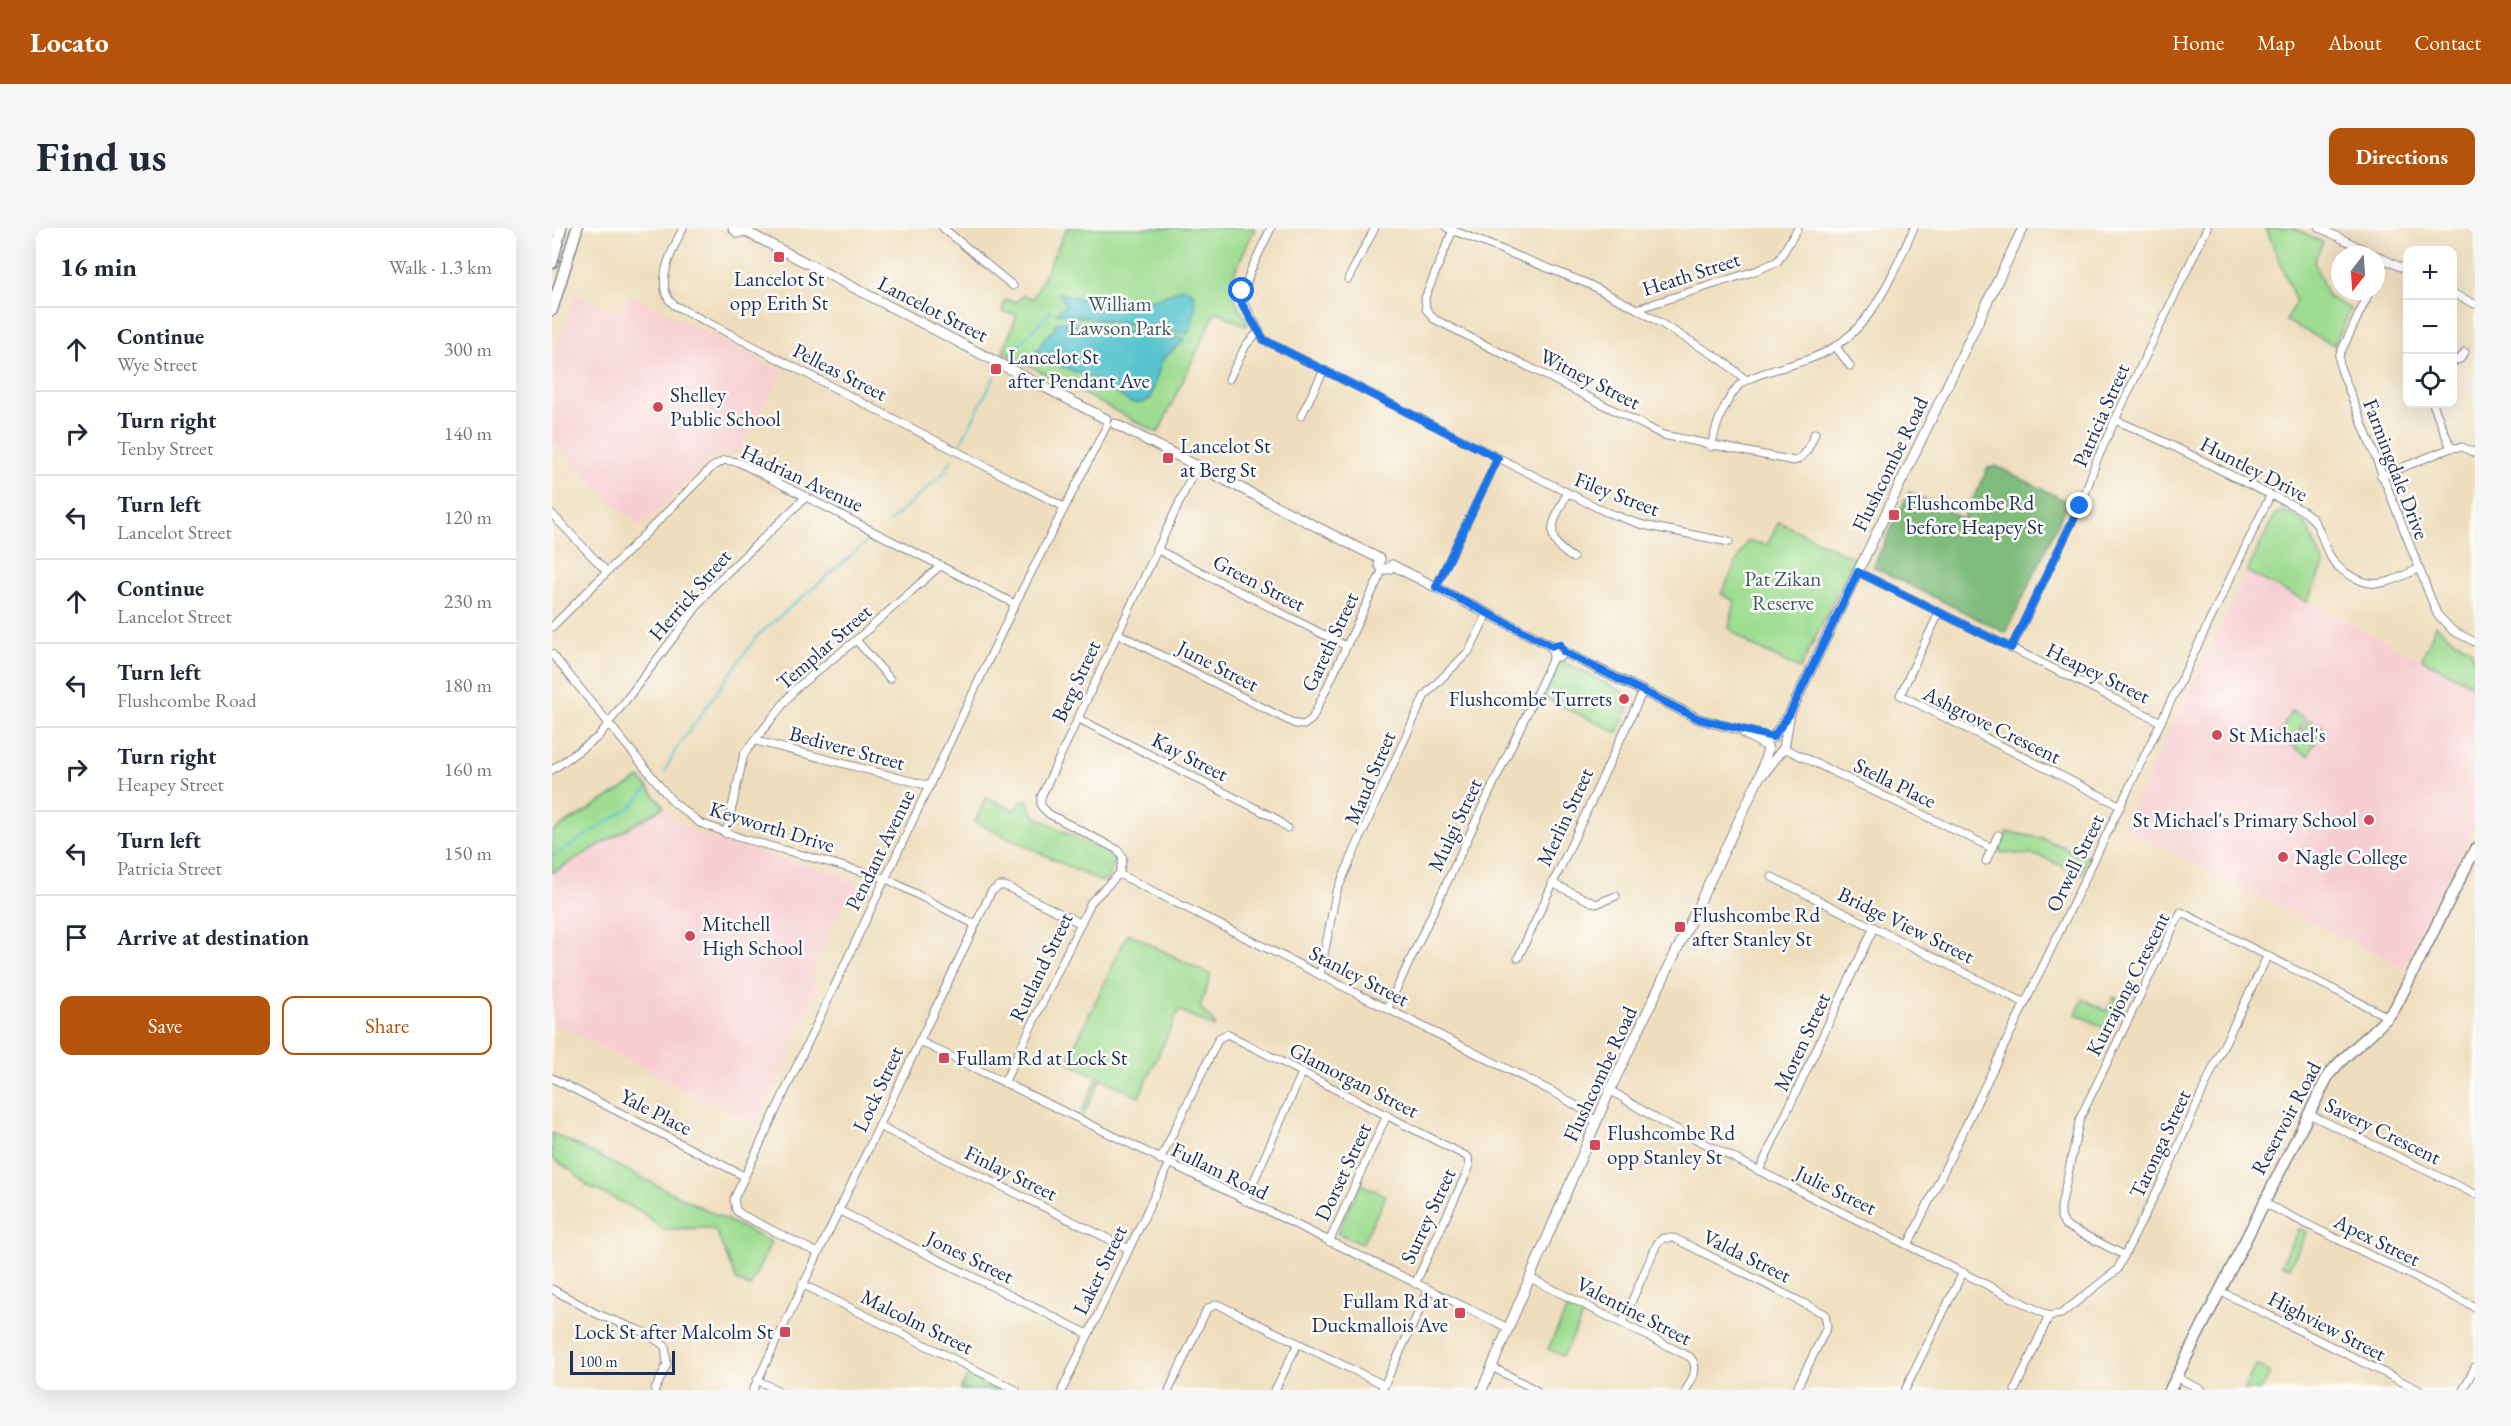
<!DOCTYPE html>
<meta charset="utf-8">
<style>
body{margin:0;font-family:"EB Garamond",serif;background:#f6f6f7;color:#1f2937}
.controls{position:absolute;right:18px;top:18px;display:grid;overflow:hidden;border-radius:12px;box-shadow:0 6px 24px #0002}
.controls button{width:54px;height:54px;display:grid;place-items:center;padding:0;border:0;border-bottom:2px solid #e0e1e3;background:#fff;color:#1f2937;font:30px sans-serif}
.compass{position:absolute;left:1779px;top:18px;width:54px;height:54px;border-radius:50%;background:#fff;box-shadow:0 6px 24px #0002;rotate:197deg}
.scale{position:absolute;left:18px;bottom:15px;width:105px;box-sizing:border-box;padding-left:6px;border:3px solid #1b2f5e;border-top:0;font-size:16px;line-height:21px;white-space:nowrap;color:#1b2f5e;-webkit-text-stroke:4px #fdfcf7;paint-order:stroke}
.stop{position:absolute;width:18px;height:18px;margin:-14px;border:4px solid #1a73e8;border-radius:50%;background:#fff}
.stop.end{background:#1a73e8;border-color:#fff;box-shadow:0 2px 6px #0008}
.list{margin:0;padding:0;list-style:none}
h2{display:flex;justify-content:space-between;align-items:center;height:78px;margin:0;padding:0 24px;font-size:26px}
h2 small{font-size:20px;font-weight:400;color:#747a83}
.list li{display:grid;grid-template-columns:39px 1fr auto;gap:18px;align-items:center;box-sizing:border-box;height:84px;padding:0 24px;border-top:2px solid #e0e1e3}
.list b{display:block;font-size:22px;white-space:nowrap}
.list p{margin:0;font-size:20px;white-space:nowrap;color:#747a83}
.list em{font-size:20px;font-style:normal;color:#747a83}
.actions{display:flex;gap:12px;padding:18px 24px}
.actions a{flex:1;padding:14px 0;border:2px solid #b45309;border-radius:12px;text-align:center;font-size:21px;color:#b45309}
.actions .main{background:#b45309;color:#fff}
.icon{flex:none;width:33px;height:33px;fill:none;stroke:currentColor;stroke-width:2;stroke-linecap:round;stroke-linejoin:round}
.map{position:relative;flex:none;width:1923px;height:1162px;overflow:hidden;border-radius:12px}
header{display:flex;align-items:center;gap:36px;box-sizing:border-box;height:84px;padding:0 30px;background:#b45309;color:#fff}
header strong{font-size:28px}
nav{display:flex;gap:33px;margin-inline-start:auto;font-size:21px}
.intro{display:flex;align-items:center;justify-content:space-between;box-sizing:border-box;height:144px;padding:0 36px}
h1{margin:0;font-size:42px}
.button{padding:15px 27px;border-radius:12px;background:#b45309;color:#fff;font-size:21px;font-weight:700}
main{display:flex;gap:36px;padding:0 36px}
aside{flex:1;background:#fff;border-radius:12px;box-shadow:0 6px 24px #0002}
.map>svg:first-child{display:block}
</style>
<header>
<strong>Locato</strong>
<nav><a>Home</a><a>Map</a><a>About</a><a>Contact</a></nav>
</header>
<div class="intro"><h1>Find us</h1><a class="button">Directions</a></div>
<main>
<aside>
<h2>16 min<small>Walk · 1.3 km</small></h2>
<ul class="list">
<li><svg class="icon" aria-label="ahead" viewBox="0 0 24 24"><path d="M12 20V5M6 11l6-6 6 6"/></svg><div><b>Continue</b><p>Wye Street</p></div><em>300 m</em></li>
<li><svg class="icon" aria-label="right" viewBox="0 0 24 24"><path d="M7 20v-9h11M14 6l5 5-5 5"/></svg><div><b>Turn right</b><p>Tenby Street</p></div><em>140 m</em></li>
<li><svg class="icon" aria-label="left" viewBox="0 0 24 24"><path d="M17 20v-9H6M10 6l-5 5 5 5"/></svg><div><b>Turn left</b><p>Lancelot Street</p></div><em>120 m</em></li>
<li><svg class="icon" aria-label="ahead" viewBox="0 0 24 24"><path d="M12 20V5M6 11l6-6 6 6"/></svg><div><b>Continue</b><p>Lancelot Street</p></div><em>230 m</em></li>
<li><svg class="icon" aria-label="left" viewBox="0 0 24 24"><path d="M17 20v-9H6M10 6l-5 5 5 5"/></svg><div><b>Turn left</b><p>Flushcombe Road</p></div><em>180 m</em></li>
<li><svg class="icon" aria-label="right" viewBox="0 0 24 24"><path d="M7 20v-9h11M14 6l5 5-5 5"/></svg><div><b>Turn right</b><p>Heapey Street</p></div><em>160 m</em></li>
<li><svg class="icon" aria-label="left" viewBox="0 0 24 24"><path d="M17 20v-9H6M10 6l-5 5 5 5"/></svg><div><b>Turn left</b><p>Patricia Street</p></div><em>150 m</em></li>
<li><svg class="icon" aria-label="arrive" viewBox="0 0 24 24"><path d="M6 21V4h12l-3 4 3 4H6"/></svg><div><b>Arrive at destination</b></div></li>
</ul>
<div class="actions"><a class="main">Save</a><a>Share</a></div>
</aside>
<div class="map">
<svg width="1923" height="1162" viewBox="0 0 1923 1162">
<rect width="100%" height="100%" fill="#fdfcf7"/>
<filter id="ink" filterUnits="userSpaceOnUse"><feTurbulence type="fractalNoise" baseFrequency=".0167" numOctaves="2"/><feDisplacementMap in="SourceGraphic" scale="12" xChannelSelector="R" yChannelSelector="G"/><feConvolveMatrix kernelMatrix="1 2 1 2 8 2 1 2 1" color-interpolation-filters="sRGB"/></filter>
<filter id="wash" filterUnits="userSpaceOnUse"><feTurbulence type="fractalNoise" baseFrequency=".008" numOctaves="4" result="noise"/><feDisplacementMap in="SourceGraphic" scale="24" xChannelSelector="R" yChannelSelector="G"/><feGaussianBlur stdDeviation="1.35" result="paint"/><feColorMatrix in="noise" values="0 0 0 0 0 0 0 0 0 0 0 0 0 0 0 0 0 1.4 0 .05"/><feComposite in="paint" operator="in"/></filter>
<g filter="url(#wash)">
<rect width="100%" height="100%" fill="#efdebd"/>
<g fill="#f7cfd3">
<polygon points="24,67 64,85 81,67 231,144 185,226 161,226 87,300 0,213 0,137"/>
<polygon points="1695,344 1923,458 1923,597 1851,739 1571,599"/>
<polygon points="112,579 131,598 154,610 293,648 291,653 296,654 298,649 302,651 310,666 296,671 291,677 262,739 260,745 263,765 245,803 243,814 204,897 0,794 0,645"/>
</g>
<g fill="#9fdd92" stroke="#5d8678" stroke-width="1.5">
<polygon points="515,0 703,0 679,52 683,55 682,69 696,95 694,98 664,83 606,205 451,124 465,87 450,84 453,72 463,74 472,67 481,71"/>
<polygon points="1714,0 1742,0 1771,14 1762,33 1776,69 1799,81 1782,117 1734,93 1744,74"/>
<polygon points="1732,283 1754,296 1772,337 1755,374 1695,344 1723,286"/>
<polygon points="1227,294 1302,330 1248,441 1199,417 1177,400 1183,373 1169,366 1195,313 1215,317"/>
<polygon points="1884,397 1899,410 1919,421 1923,437 1923,458 1870,431"/>
<polygon points="1012,434 1081,469 1066,505 989,468 1004,436"/>
<polygon points="1739,483 1754,490 1739,518 1725,511"/>
<polygon points="1757,492 1771,499 1756,528 1742,520"/>
<polygon points="88,550 112,579 0,645 0,604"/>
<polygon points="434,569 463,582 469,574 475,572 478,581 486,590 564,630 555,651 549,654 423,594"/>
<polygon points="1455,604 1490,610 1536,629 1529,646 1488,628 1447,624"/>
<polygon points="576,705 659,747 648,779 663,796 662,799 627,782 587,869 549,850 532,886 529,884 546,849 515,834"/>
<polygon points="1562,769 1572,774 1558,803 1524,786 1531,771 1554,783"/>
<polygon points="0,905 219,1014 198,1059 185,1053 164,1003 157,1000 111,1001 88,983 36,958 20,943 0,930"/>
<polygon points="810,952 811,957 834,968 810,1016 785,1005"/>
<polygon points="1747,1000 1755,1004 1737,1040 1729,1037"/>
<polygon points="1016,1079 1032,1086 1011,1128 996,1121"/>
<polygon points="1704,1137 1718,1144 1709,1162 1691,1162"/>
<polygon points="416,1147 448,1162 408,1162"/>
</g>
<polygon fill="#7fbc7c" stroke="#4d766d" stroke-width="1.5" points="1444,238 1516,274 1454,405 1321,339 1357,264 1411,291 1436,240"/>
<g fill="#57c4cf" stroke="#397a96" stroke-width="1.5">
<polygon points="632,59 642,66 643,83 636,106 504,85 514,77 507,65 541,74 590,72 609,70"/>
<polygon points="509,94 631,110 632,112 610,132 599,170 591,175 579,175 545,152 482,128 494,108 502,103 503,96"/>
</g>
<g fill="none" stroke-linecap="round" stroke-linejoin="round">
<g stroke="#57c4cf" stroke-width="2">
<polyline points="459,125 500,82"/>
<polyline points="409,214 443,148"/>
<polyline points="336,295 390,247 399,233"/>
<polyline points="113,543 123,523 205,408 315,314"/>
<polyline points="0,629 80,578 94,562"/>
</g>
</g>
</g>
<g filter="url(#ink)">
<g fill="none" stroke-linecap="round" stroke-linejoin="round">
<defs>
<g id="street">
<path d="M 131,0 C 121,20 100,59 122,77 L 512,279"/>
<polyline points="391,0 461,58"/>
<polyline points="719,0 698,44 690,72 712,112 1054,284 1091,297 1177,314"/>
<polyline points="895,0 1036,56 1085,81 1170,132 1194,152"/>
<polyline points="1768,0 1823,27"/>
<path d="M 900,4 L 873,70 L 874,81 L 882,91 L 1111,207 L 1242,233 C 1255,229 1258,216 1263,205"/>
<polyline points="1824,27 1856,43"/>
<polyline points="796,51 823,0"/>
<polyline points="1824,51 1833,32"/>
<polyline points="1818,63 1787,128 1788,139 1885,386 1901,403 1923,414"/>
<polyline points="1900,65 1923,76"/>
<polyline points="1085,81 1206,42 1226,33 1246,0"/>
<polyline points="1284,119 1298,138"/>
<polyline points="1900,134 1908,131 1913,124"/>
<polyline points="677,151 694,117 706,104"/>
<polyline points="1881,176 1899,220"/>
<polyline points="749,188 772,142"/>
<path d="M 1563,192 C 1610,211 1655,235 1700,258 C 1717,267 1738,274 1754,285 C 1778,302 1763,335 1810,353 C 1829,361 1848,349 1866,341"/>
<path d="M 1159,219 C 1165,195 1171,176 1187,157 C 1207,143 1237,139 1260,130 C 1318,109 1338,51 1362,0"/>
<polyline points="1829,248 1899,220 1910,219 1923,225"/>
<path d="M 1015,265 C 1002,293 988,310 1021,330"/>
<polyline points="0,286 54,343"/>
<polyline points="604,321 794,418"/>
<polyline points="1306,344 1609,494"/>
<polyline points="884,359 946,230"/>
<polyline points="1387,385 1348,467 1569,578"/>
<polyline points="0,399 159,240 172,232 186,234 463,376"/>
<polyline points="565,405 743,496 752,497 760,491 831,341"/>
<polyline points="304,412 338,451"/>
<polyline points="1459,421 1532,269 1544,234 1563,192 1655,0"/>
<polyline points="0,426 121,574 148,595 189,610 333,650 422,696"/>
<polyline points="525,490 721,589 735,600"/>
<polyline points="204,513 378,558"/>
<polyline points="1232,520 1440,620"/>
<polyline points="0,542 46,509 160,359 254,269"/>
<polyline points="174,606 192,526 243,461 304,412 389,337"/>
<polyline points="1434,633 1446,607"/>
<polyline points="567,646 1005,866 1031,882 1044,894"/>
<polyline points="1220,649 1473,775"/>
<polyline points="1000,655 1044,676 1064,668"/>
<polyline points="966,730 1091,463"/>
<polyline points="768,747 784,665 831,558 873,467 917,423 936,385"/>
<polyline points="835,781 1002,428"/>
<polyline points="367,813 956,1100"/>
<polyline points="0,850 192,948"/>
<polyline points="452,855 539,674 567,646 571,630 566,622 497,586 489,578 489,569 645,237"/>
<polyline points="1058,862 1106,892 1497,1088"/>
<polyline points="1757,886 1923,966"/>
<polyline points="327,898 577,1021"/>
<polyline points="608,932 667,810 675,806 916,929 917,940 863,1056"/>
<polyline points="1207,943 1322,699"/>
<polyline points="693,973 750,845"/>
<polyline points="1712,975 1923,1079"/>
<polyline points="286,982 536,1106"/>
<polyline points="777,1014 835,887"/>
<polyline points="1356,1017 1718,268"/>
<polyline points="266,1025 190,987 184,982 182,971 463,376 555,197"/>
<polyline points="1572,1027 1513,997 1509,989 1509,979 1528,890 1629,684 1836,789"/>
<path d="M 978,1050 L 1138,1129 C 1148,1140 1140,1151 1134,1162"/>
<polyline points="250,1056 464,1162"/>
<polyline points="0,1061 45,1086 94,1105 113,1118 115,1136 103,1162"/>
<polyline points="1668,1063 1867,1162"/>
<polyline points="1497,1088 1509,1086 1565,1042 1617,939 1665,831 1716,727"/>
<polyline points="1070,1095 1105,1016 1111,1010 1122,1010 1273,1086 1275,1099 1244,1162"/>
<polyline points="940,1139 984,1162"/>
<polyline points="1624,1149 1650,1162"/>
<polyline points="205,1152 225,1162"/>
<polyline points="201,1162 439,664 447,658 453,658 528,695"/>
<polyline points="510,1162 617,937"/>
<polyline points="617,1162 655,1081 665,1076 832,1157"/>
<polyline points="723,1162 746,1115"/>
<polyline points="830,1162 877,1062"/>
<polyline points="1353,1162 1411,1044"/>
<polyline points="1463,1162 1497,1088"/>
<polyline points="1911,1162 1923,1139"/>
</g>
<g id="secondary">
<polyline points="181,0 186,5 193,3"/>
<polyline points="193,3 554,191"/>
<polyline points="563,196 828,331"/>
<polyline points="828,331 827,337 831,341 837,341 840,337"/>
<polyline points="840,337 1000,418"/>
<polyline points="1000,418 1002,428 1008,428 1012,424"/>
<polyline points="1012,424 1147,491 1219,510"/>
<polyline points="1193,506 1215,518"/>
<polyline points="1221,509 1237,487 1471,0"/>
<polyline points="1211,546 1232,520 1237,490"/>
<polyline points="930,1162 1058,862 1207,550 1216,521"/>
</g>
<g id="primary">
<polyline points="0,35 9,0"/>
<polyline points="0,82 25,0"/>
<path d="M 1618,1162 L 1776,848 C 1795,822 1824,806 1843,780 L 1923,621"/>
</g>
</defs>
<use href="#street" stroke="#85868e" stroke-width="9"/>
<use href="#secondary" stroke="#85868e" stroke-width="11"/>
<use href="#primary" stroke="#85868e" stroke-width="13"/>
<use href="#street" stroke="#fff" stroke-width="7"/>
<use href="#secondary" stroke="#fff" stroke-width="9"/>
<use href="#primary" stroke="#fff" stroke-width="10"/>
</g>
</g>
<g fill="none" stroke-linecap="round" stroke-linejoin="round" filter="url(#ink)">
<polyline stroke="#1a73e8" stroke-width="8" points="690,63 690,76 712,112 946,230 884,359 1000,418 1008,416 1012,424 1147,491 1221,509 1237,487 1306,344 1459,420 1528,278"/>
</g>
<g fill="#d1495b" stroke="#fdfcf7" stroke-width="2">
<rect x="221" y="23" width="12" height="12" rx="3"/>
<rect x="438" y="135" width="12" height="12" rx="3"/>
<circle cx="106" cy="179" r="6"/>
<rect x="610" y="224" width="12" height="12" rx="3"/>
<rect x="1336" y="281" width="12" height="12" rx="3"/>
<circle cx="1072" cy="471" r="6"/>
<circle cx="1665" cy="507" r="6"/>
<circle cx="1817" cy="592" r="6"/>
<circle cx="1731" cy="629" r="6"/>
<rect x="1122" y="693" width="12" height="12" rx="3"/>
<circle cx="138" cy="708" r="6"/>
<rect x="386" y="824" width="12" height="12" rx="3"/>
<rect x="1037" y="911" width="12" height="12" rx="3"/>
<rect x="902" y="1079" width="12" height="12" rx="3"/>
<rect x="227" y="1098" width="12" height="12" rx="3"/>
</g>
<g text-anchor="middle" stroke-width="5" stroke-linejoin="round" paint-order="stroke">
<g font-size="21" fill="#1b2f5e" stroke="#fdfcf7">
<text transform="translate(1139 46) rotate(-18)" y="7">Heath Street</text>
<text transform="translate(381 81) rotate(27)" y="7">Lancelot Street</text>
<text transform="translate(288 144) rotate(27)" y="7">Pelleas Street</text>
<text transform="translate(1038 151) rotate(27)" y="7">Witney Street</text>
<text transform="translate(1549 187) rotate(-66)" y="7">Patricia Street</text>
<text transform="translate(1338 236) rotate(-64)" y="7">Flushcombe Road</text>
<text transform="translate(1702 241) rotate(27)" y="7">Huntley Drive</text>
<text transform="translate(1844 241) rotate(69)" y="7">Farmingdale Drive</text>
<text transform="translate(250 250) rotate(25)" y="7">Hadrian Avenue</text>
<text transform="translate(1065 266) rotate(21)" y="7">Filey Street</text>
<text transform="translate(707 355) rotate(27)" y="7">Green Street</text>
<text transform="translate(138 367) rotate(-49)" y="7">Herrick Street</text>
<text transform="translate(778 414) rotate(-65)" y="7">Gareth Street</text>
<text transform="translate(272 419) rotate(-41)" y="7">Templar Street</text>
<text transform="translate(666 438) rotate(27)" y="7">June Street</text>
<text transform="translate(1546 445) rotate(26)" y="7">Heapey Street</text>
<text transform="translate(524 453) rotate(-65)" y="7">Berg Street</text>
<text transform="translate(1440 497) rotate(26)" y="7">Ashgrove Crescent</text>
<text transform="translate(295 520) rotate(15)" y="7">Bedivere Street</text>
<text transform="translate(638 529) rotate(27)" y="7">Kay Street</text>
<text transform="translate(818 550) rotate(-67)" y="7">Maud Street</text>
<text transform="translate(1343 555) rotate(26)" y="7">Stella Place</text>
<text transform="translate(1013 589) rotate(-65)" y="7">Merlin Street</text>
<text transform="translate(903 597) rotate(-65)" y="7">Mulgi Street</text>
<text transform="translate(220 599) rotate(17)" y="7">Keyworth Drive</text>
<text transform="translate(328 622) rotate(-64)" y="7">Pendant Avenue</text>
<text transform="translate(1523 635) rotate(-64)" y="7">Orwell Street</text>
<text transform="translate(1354 697) rotate(26)" y="7">Bridge View Street</text>
<text transform="translate(489 739) rotate(-64)" y="7">Rutland Street</text>
<text transform="translate(807 748) rotate(27)" y="7">Stanley Street</text>
<text transform="translate(1576 756) rotate(-63)" y="7">Kurrajong Crescent</text>
<text transform="translate(1250 814) rotate(-65)" y="7">Moren Street</text>
<text transform="translate(1048 846) rotate(-65)" y="7">Flushcombe Road</text>
<text transform="translate(802 852) rotate(27)" y="7">Glamorgan Street</text>
<text transform="translate(326 861) rotate(-65)" y="7">Lock Street</text>
<text transform="translate(104 884) rotate(27)" y="7">Yale Place</text>
<text transform="translate(1734 890) rotate(-62)" y="7">Reservoir Road</text>
<text transform="translate(1831 903) rotate(26)" y="7">Savery Crescent</text>
<text transform="translate(1608 916) rotate(-65)" y="7">Taronga Street</text>
<text transform="translate(668 943) rotate(26)" y="7">Fullam Road</text>
<text transform="translate(791 944) rotate(-65)" y="7">Dorset Street</text>
<text transform="translate(459 945) rotate(26)" y="7">Finlay Street</text>
<text transform="translate(1284 962) rotate(26)" y="7">Julie Street</text>
<text transform="translate(876 988) rotate(-65)" y="7">Surrey Street</text>
<text transform="translate(1825 1012) rotate(26)" y="7">Apex Street</text>
<text transform="translate(1195 1028) rotate(26)" y="7">Valda Street</text>
<text transform="translate(418 1029) rotate(26)" y="7">Jones Street</text>
<text transform="translate(548 1042) rotate(-64)" y="7">Laker Street</text>
<text transform="translate(1082 1083) rotate(27)" y="7">Valentine Street</text>
<text transform="translate(365 1094) rotate(26)" y="7">Malcolm Street</text>
<text transform="translate(1775 1098) rotate(27)" y="7">Highview Street</text>
</g>
<g font-size="21" fill="#1b2f5e" stroke="#fdfcf7" text-anchor="start">
<text x="227" y="58" text-anchor="middle">Lancelot St<tspan x="227" dy="24">opp Erith St</tspan></text>
<text x="456" y="136">Lancelot St<tspan x="456" dy="24">after Pendant Ave</tspan></text>
<text x="118" y="174">Shelley<tspan x="118" dy="24">Public School</tspan></text>
<text x="628" y="225">Lancelot St<tspan x="628" dy="24">at Berg St</tspan></text>
<text x="1354" y="282">Flushcombe Rd<tspan x="1354" dy="24">before Heapey St</tspan></text>
<text x="1060" y="478" text-anchor="end">Flushcombe Turrets</text>
<text x="1677" y="514">St Michael's</text>
<text x="1805" y="599" text-anchor="end">St Michael's Primary School</text>
<text x="1743" y="636">Nagle College</text>
<text x="1140" y="694">Flushcombe Rd<tspan x="1140" dy="24">after Stanley St</tspan></text>
<text x="150" y="703">Mitchell<tspan x="150" dy="24">High School</tspan></text>
<text x="404" y="837">Fullam Rd at Lock St</text>
<text x="1055" y="912">Flushcombe Rd<tspan x="1055" dy="24">opp Stanley St</tspan></text>
<text x="896" y="1080" text-anchor="end">Fullam Rd at<tspan x="896" dy="24">Duckmallois Ave</tspan></text>
<text x="221" y="1111" text-anchor="end">Lock St after Malcolm St</text>
</g>
<g font-size="21" fill="#3c5a6b" stroke="#fdfcf7">
<text x="568" y="83">William<tspan x="568" dy="24">Lawson Park</tspan></text>
<text x="1231" y="358">Pat Zikan<tspan x="1231" dy="24">Reserve</tspan></text>
</g>
</g>
</svg>
<div class="controls">
<button>+</button>
<button>−</button>
<button><svg class="icon" aria-label="locate" viewBox="0 0 24 24"><circle cx="12" cy="12" r="6"/><path d="M12 2v4M12 18v4M2 12h4M18 12h4"/></svg></button>
</div>
<svg class="compass" viewBox="-18 -18 36 36"><path d="M0-13l5 13h-10z" fill="#e53935"/><path d="M0 13l5-13h-10z" fill="#747a83"/></svg>
<div class="scale">100 m</div>
<div class="stop" style="left:690px;top:63px"></div>
<div class="stop end" style="left:1528px;top:278px"></div>
</div>
</main>
